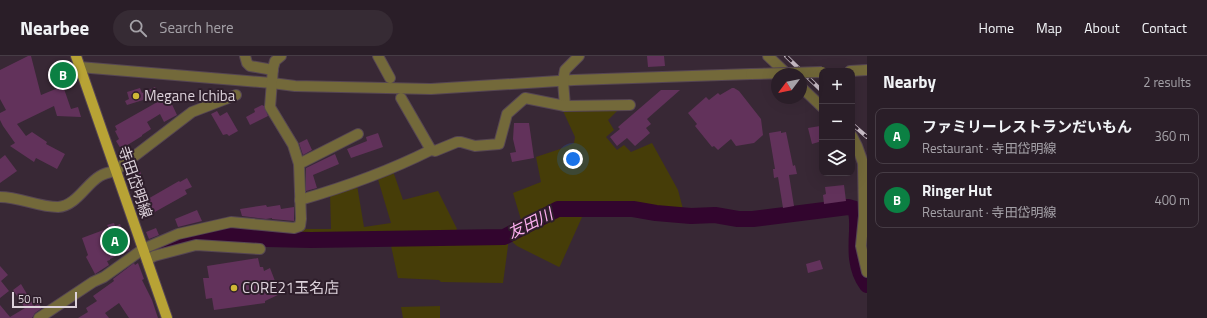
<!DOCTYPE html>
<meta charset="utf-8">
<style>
body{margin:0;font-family:"Titillium Web","Noto Sans JP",sans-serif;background:#362b34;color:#f1f3f6}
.controls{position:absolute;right:12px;top:12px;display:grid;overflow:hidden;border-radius:8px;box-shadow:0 4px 16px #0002}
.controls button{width:36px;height:36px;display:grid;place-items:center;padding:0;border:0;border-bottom:1px solid #463c45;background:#2a1e28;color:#f1f3f6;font:20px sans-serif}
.compass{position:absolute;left:771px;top:12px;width:36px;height:36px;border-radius:50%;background:#2a1e28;box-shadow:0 4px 16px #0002;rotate:238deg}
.scale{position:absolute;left:12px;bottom:10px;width:65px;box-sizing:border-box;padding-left:4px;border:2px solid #dcd1da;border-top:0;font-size:11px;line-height:14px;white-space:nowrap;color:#dcd1da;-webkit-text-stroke:3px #2e1e2b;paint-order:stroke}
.you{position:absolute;left:573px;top:103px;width:14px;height:14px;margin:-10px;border:3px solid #fff;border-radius:50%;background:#1a73e8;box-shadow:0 0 0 6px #1a73e833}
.badge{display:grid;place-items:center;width:26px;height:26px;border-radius:50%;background:#0b8043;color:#fff;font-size:13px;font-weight:700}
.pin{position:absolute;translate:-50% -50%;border:2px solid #fff;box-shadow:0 1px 4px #0006}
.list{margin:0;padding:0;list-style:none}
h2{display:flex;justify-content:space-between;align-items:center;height:52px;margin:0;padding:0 16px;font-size:17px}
h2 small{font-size:13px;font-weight:400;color:#a5a2a8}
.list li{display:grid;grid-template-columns:26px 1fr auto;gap:12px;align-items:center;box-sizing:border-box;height:56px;margin:0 8px 8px;padding:0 8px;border:1px solid #463c45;border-radius:8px}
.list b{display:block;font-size:15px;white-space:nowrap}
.list p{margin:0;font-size:13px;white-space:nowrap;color:#a5a2a8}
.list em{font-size:13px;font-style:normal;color:#a5a2a8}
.icon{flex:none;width:22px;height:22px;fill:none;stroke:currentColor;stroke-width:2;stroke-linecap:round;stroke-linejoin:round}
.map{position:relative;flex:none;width:867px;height:262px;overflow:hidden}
header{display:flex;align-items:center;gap:24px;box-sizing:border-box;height:56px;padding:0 20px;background:#2a1e28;border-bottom:1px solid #463c45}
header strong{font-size:19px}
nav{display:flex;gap:22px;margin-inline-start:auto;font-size:14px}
.search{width:280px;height:36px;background:#362b34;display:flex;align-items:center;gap:10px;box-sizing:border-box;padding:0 14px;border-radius:22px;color:#a5a2a8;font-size:15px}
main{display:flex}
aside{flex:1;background:#2a1e28}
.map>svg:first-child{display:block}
</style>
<header>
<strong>Nearbee</strong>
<div class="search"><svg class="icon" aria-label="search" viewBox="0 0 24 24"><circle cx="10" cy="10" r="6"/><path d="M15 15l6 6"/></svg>Search here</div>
<nav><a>Home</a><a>Map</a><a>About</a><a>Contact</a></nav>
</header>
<main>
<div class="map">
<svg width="867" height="262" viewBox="0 0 867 262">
<rect width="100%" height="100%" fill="#382835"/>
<g fill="#463d08">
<polygon points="619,53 608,64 614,74 606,81 617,94 624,89 631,96 652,87 678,134 683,153 646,150 556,150 522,167 513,137 541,126 536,101 560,93 574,87 575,81 563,55"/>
<polygon points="393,115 403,144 438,135 457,173 453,179 387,182 287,182 292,173 331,173 330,137 357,129 364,171 391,167 377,120"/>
<polygon points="558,156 583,159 560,210 559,211 517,190 509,183"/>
<polygon points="508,183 508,190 503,227 441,226 439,224 398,222 390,185"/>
<polygon points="440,250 440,262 403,262 401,251"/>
</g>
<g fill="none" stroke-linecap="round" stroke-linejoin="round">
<path stroke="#32052e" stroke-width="16" d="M 152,193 L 197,178 L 231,179 L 267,183 L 311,184 L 504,181 L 558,153 L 633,153 L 656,157 L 691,160 L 715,159 L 738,163 L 753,163 L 848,151 L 855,153 C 858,161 857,167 857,175 C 856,194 855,213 867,229"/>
</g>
<g fill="#62325b">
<polygon points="28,0 31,0 41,39 63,30 71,53 78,51 81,61 57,60 54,50 17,68 26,80 32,76 47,86 46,88 65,98 57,113 36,102 34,106 10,90 15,87 3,70 0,64 0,57 6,54 0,43 0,14"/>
<polygon points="647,0 664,0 665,10 648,11"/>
<polygon points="68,8 74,24 58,30 52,13"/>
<polygon points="155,31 159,39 127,49 125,45 129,43 127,36 140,32 142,37"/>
<polygon points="732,32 734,32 739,35 761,63 763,79 754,87 736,90 731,83 718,94 714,90 712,91 695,70 697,68 688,57 706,41 709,44 718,37 720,39"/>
<polygon points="661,34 680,34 647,63 651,68 646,72 650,77 635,90 627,82 617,90 610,81 620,73 618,71"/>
<polygon points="168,40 177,59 164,66 160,58 147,66 151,73 142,79 142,80 121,93 116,85 119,83 115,75 117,74 115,70"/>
<polygon points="262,49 264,50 268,60 250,69 246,61 255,56 254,53"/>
<polygon points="217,55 220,60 227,56 238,75 229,80 227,78 223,79 211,58"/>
<polygon points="514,67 529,67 534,102 512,106 510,97 516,96 513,83"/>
<polygon points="820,70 822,85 812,88 808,72"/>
<polygon points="781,75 781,77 786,76 793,110 795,109 797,118 789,119 794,150 783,152 778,121 774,122 773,113 775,113 769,77"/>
<polygon points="378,77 383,91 351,102 347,93 367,85 366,81"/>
<polygon points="307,83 312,94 303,99 299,87"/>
<polygon points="335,98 339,108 313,119 317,132 306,135 306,112"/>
<polygon points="5,99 17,115 0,127 0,103"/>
<polygon points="138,108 141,118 127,123 125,116 133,109"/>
<polygon points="187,122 192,131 185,134 187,138 153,157 146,144 179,125 180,126"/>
<polygon points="844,129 846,145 824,148 823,139 826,138 825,131"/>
<polygon points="266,149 267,151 280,149 281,153 294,151 294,165 272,163 272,162 266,163 242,160 240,153"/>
<polygon points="197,154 202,165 178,171 175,163"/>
<polygon points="114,167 115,170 120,168 130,194 110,203 110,204 107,205 109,209 95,218 86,201 88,199 82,182 109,172 107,169"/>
<polygon points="156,172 159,179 149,183 146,176"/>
<polygon points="258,202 260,211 263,211 264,215 270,212 280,238 265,245 265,247 214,254 212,242 206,243 203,222 209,222 207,210"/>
<polygon points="820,204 823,213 808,217 806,208"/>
<polygon points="134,207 135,209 138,207 144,223 142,224 152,244 158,262 129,262 119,247 105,257 109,262 78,262 88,256 86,252 97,245 93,240 114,225 113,223"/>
<polygon points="0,210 8,219 1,225 9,235 0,242"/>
<polygon points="21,228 34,250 38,247 42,252 35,257 32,262 0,262 0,249 10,261 25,252 13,234"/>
</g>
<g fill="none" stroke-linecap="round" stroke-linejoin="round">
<defs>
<g id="minor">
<polyline points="245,0 247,7 250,10 273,14"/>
<polyline points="378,0 390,22"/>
<polyline points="768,0 787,18"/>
<polyline points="79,11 272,27 295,30 431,33 574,24 751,18"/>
<polyline points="850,15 867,14"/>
<polyline points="801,31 822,51"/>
<polyline points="401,42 431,94"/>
<polyline points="565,50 563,25 565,14 579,0"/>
<polyline points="852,80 857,90 863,107 864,160 861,190 867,216"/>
<polyline points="299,108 358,78"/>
<path d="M 0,141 C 20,141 38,151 58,151 C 76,150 86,128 100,120 C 105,117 110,116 115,115 L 192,56 L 236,39"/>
<path d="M 300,144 C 345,131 389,115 431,94 L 435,95 L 457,86 L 461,86 L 475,90 L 499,88 L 507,58 L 525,42 L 565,50 L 630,49"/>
<polyline points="147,204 154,200 196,189 260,193"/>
<polyline points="39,262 93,226 104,221 143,193 178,178 231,166 294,172 300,170 301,163 299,108 293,89 270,51 273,12 275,5 281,0"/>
</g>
<polyline id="major" points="76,0 167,262"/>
</defs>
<use href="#minor" stroke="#564653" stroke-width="12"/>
<use href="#major" stroke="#564653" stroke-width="12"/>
<use href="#minor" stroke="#73693a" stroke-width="10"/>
<use href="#major" stroke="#b8a335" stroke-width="10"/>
<defs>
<g id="rail">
<polyline points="786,0 822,35"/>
<polyline points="852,68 867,81"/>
</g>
</defs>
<use href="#rail" stroke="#cabec8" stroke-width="4"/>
<use href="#rail" stroke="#2e1e2b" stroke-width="2.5" stroke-dasharray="8" stroke-linecap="butt"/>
<defs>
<polyline id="minor-bridge" points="751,18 822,16"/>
</defs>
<use href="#minor-bridge" stroke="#564653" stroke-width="12" stroke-linecap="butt"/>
<use href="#minor-bridge" stroke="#73693a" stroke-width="10"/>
</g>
<g fill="#d0b736" stroke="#2e1e2b" stroke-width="1.5">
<circle cx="136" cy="40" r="4"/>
<circle cx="234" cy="232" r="4"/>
</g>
<g text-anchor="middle" stroke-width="4" stroke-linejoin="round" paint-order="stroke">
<g font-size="15" fill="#dcd1da" stroke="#2e1e2b" text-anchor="start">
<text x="144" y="45">Megane Ichiba</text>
<text x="242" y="237">CORE21玉名店</text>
</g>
<g font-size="15" fill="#dcd1da" stroke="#2e1e2b">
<text transform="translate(135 126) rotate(71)" y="5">寺田岱明線</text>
</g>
<g font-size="16" font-style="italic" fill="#fcafef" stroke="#2e1e2b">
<text transform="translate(530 167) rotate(-26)" y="6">友田川</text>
</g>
</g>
</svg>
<div class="controls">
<button>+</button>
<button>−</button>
<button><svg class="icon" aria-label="layers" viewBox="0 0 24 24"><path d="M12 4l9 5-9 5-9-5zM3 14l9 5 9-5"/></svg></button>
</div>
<svg class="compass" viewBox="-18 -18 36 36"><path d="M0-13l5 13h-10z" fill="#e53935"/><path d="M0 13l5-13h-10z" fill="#a5a2a8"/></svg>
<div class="scale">50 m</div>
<div class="you"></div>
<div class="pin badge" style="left:115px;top:185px">A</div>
<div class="pin badge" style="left:63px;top:19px">B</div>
</div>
<aside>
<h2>Nearby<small>2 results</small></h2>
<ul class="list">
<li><span class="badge">A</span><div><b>ファミリーレストランだいもん</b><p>Restaurant · 寺田岱明線</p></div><em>360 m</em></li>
<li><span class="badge">B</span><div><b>Ringer Hut</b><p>Restaurant · 寺田岱明線</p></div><em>400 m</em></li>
</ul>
</aside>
</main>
